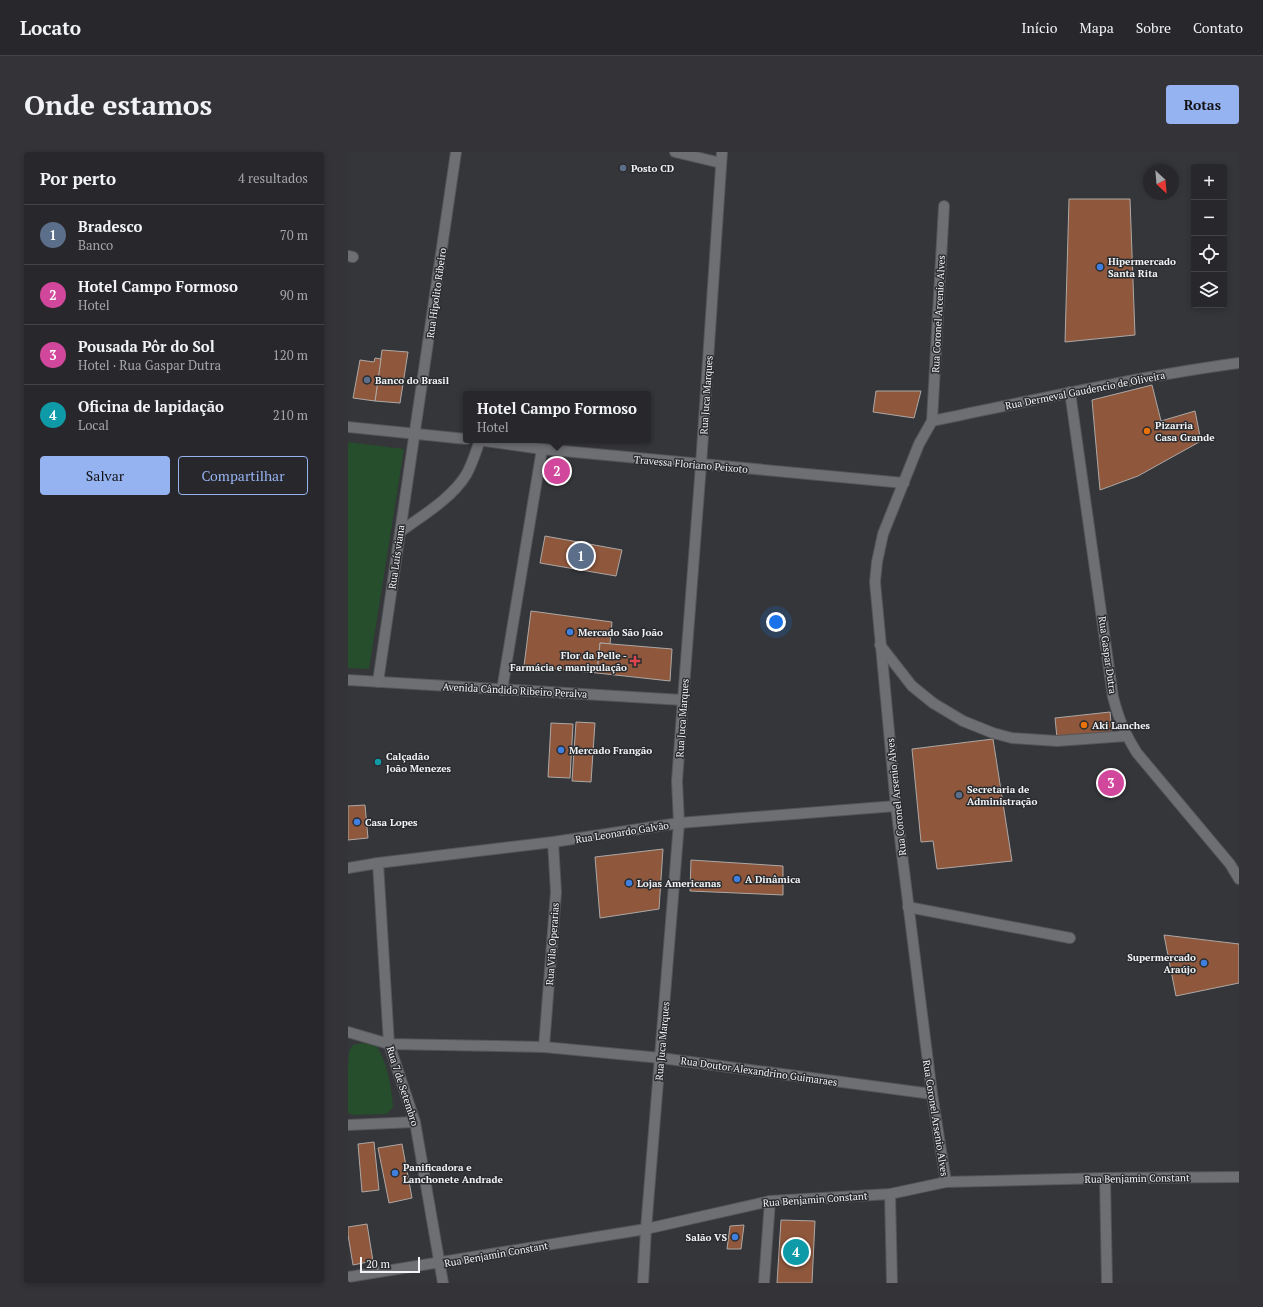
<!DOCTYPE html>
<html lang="pt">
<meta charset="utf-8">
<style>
body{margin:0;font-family:"PT Serif",serif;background:#343438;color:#f1f3f6}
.controls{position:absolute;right:12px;top:12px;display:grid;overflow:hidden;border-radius:4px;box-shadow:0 2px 6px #0003}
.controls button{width:36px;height:36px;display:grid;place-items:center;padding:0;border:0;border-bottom:1px solid #444448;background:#28282c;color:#f1f3f6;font:20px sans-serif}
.compass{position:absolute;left:795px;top:12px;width:36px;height:36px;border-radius:50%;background:#28282c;box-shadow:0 2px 6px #0003;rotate:154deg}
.scale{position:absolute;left:12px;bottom:10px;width:60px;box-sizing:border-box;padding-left:4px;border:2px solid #f2f3f5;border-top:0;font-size:11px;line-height:14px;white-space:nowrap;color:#f2f3f5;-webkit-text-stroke:3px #2b2c2f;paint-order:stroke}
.you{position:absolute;left:428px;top:470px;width:14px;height:14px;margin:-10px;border:3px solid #fff;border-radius:50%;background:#1a73e8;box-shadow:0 0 0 6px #1a73e833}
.badge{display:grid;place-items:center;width:26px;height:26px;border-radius:50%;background:#95b2f1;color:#fff;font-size:13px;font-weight:700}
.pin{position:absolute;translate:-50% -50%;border:2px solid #fff;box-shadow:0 1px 4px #0006}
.popup{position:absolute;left:115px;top:239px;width:188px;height:52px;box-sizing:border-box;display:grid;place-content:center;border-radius:4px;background:#28282c;filter:drop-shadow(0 1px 3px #0005);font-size:13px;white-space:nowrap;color:#a5a6a9}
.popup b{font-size:15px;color:#f1f3f6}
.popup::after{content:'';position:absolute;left:50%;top:100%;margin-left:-8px;border:8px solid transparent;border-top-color:#28282c}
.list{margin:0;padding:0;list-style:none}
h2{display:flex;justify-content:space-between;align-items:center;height:52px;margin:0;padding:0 16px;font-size:17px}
h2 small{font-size:13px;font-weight:400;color:#a5a6a9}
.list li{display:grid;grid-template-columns:26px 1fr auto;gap:12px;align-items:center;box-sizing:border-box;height:60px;padding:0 16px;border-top:1px solid #444448}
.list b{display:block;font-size:15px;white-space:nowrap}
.list p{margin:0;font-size:13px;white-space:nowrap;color:#a5a6a9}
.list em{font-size:13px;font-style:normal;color:#a5a6a9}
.actions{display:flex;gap:8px;padding:12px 16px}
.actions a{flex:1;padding:9px 0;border:1px solid #95b2f1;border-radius:4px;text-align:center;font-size:14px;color:#95b2f1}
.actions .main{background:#95b2f1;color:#111}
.icon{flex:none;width:22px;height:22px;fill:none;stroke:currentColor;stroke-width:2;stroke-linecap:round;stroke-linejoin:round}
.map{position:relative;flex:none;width:891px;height:1131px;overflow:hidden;border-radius:4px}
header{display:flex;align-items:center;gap:24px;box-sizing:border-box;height:56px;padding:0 20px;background:#28282c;border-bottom:1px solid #444448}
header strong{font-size:19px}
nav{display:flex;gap:22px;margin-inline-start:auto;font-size:14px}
.intro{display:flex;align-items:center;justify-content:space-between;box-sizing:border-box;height:96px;padding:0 24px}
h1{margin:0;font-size:28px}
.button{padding:10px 18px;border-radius:4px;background:#95b2f1;color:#111;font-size:14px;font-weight:700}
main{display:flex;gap:24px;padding:0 24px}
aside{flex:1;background:#28282c;border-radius:4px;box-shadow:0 2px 6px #0003}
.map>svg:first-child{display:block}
</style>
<header>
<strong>Locato</strong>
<nav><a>Início</a><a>Mapa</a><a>Sobre</a><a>Contato</a></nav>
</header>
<div class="intro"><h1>Onde estamos</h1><a class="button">Rotas</a></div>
<main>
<aside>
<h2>Por perto<small>4 resultados</small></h2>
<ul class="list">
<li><span class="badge" style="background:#5c6f8a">1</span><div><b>Bradesco</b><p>Banco</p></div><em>70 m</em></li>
<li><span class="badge" style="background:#d1479c">2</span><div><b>Hotel Campo Formoso</b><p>Hotel</p></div><em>90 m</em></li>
<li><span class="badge" style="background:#d1479c">3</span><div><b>Pousada Pôr do Sol</b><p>Hotel · Rua Gaspar Dutra</p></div><em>120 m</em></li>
<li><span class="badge" style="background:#0f9aa8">4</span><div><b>Oficina de lapidação</b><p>Local</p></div><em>210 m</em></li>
</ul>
<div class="actions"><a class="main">Salvar</a><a>Compartilhar</a></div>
</aside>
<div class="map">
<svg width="891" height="1131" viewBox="0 0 891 1131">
<rect width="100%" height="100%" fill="#35363a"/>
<g fill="#264d2c">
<polygon points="0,290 56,297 21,517 0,516"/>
<path d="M 14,891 L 28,893 C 40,912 43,933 45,955 L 39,962 L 6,963 L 0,961 L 0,913 L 1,899 L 5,893 Z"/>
</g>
<g fill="#8f583d" stroke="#ada8a6">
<polygon points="721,47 782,47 787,183 717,190"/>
<polygon points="34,198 60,200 52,251 27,249"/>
<polygon points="27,206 33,207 27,249 5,246 12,208 26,210"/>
<polygon points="804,233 813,269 847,259 853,289 790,324 752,338 744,248"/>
<polygon points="528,239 573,239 566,266 525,260"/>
<polygon points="197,384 274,398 268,424 192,411"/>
<polygon points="183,459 264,470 262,492 252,491 249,521 176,514"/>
<polygon points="252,491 324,497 322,529 249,521"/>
<polygon points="762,560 764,581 709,586 707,566"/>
<polygon points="228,570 247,571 243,630 224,629"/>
<polygon points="203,571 225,572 222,626 200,625"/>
<polygon points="645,587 664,709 589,717 585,689 573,690 564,597"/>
<polygon points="17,653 20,686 0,688 0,654"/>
<polygon points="315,697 311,757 252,766 247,705"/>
<polygon points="343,708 435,714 435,743 342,739"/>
<polygon points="816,783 891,792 891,831 828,844"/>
<polygon points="26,990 31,1038 14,1040 10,992"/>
<polygon points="54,992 64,1046 41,1051 30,996"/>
<polygon points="433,1068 467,1069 464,1131 429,1131"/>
<polygon points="19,1072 25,1109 5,1113 0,1083 0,1075"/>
<polygon points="396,1073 393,1097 379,1097 382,1074"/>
</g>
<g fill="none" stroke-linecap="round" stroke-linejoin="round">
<defs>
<g id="service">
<polyline points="0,104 5,105"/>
<path d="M 52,380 C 75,363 103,347 118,323 C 124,313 128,299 132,288"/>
<polyline points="532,493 564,534 585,551 615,569 645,581 664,586 709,589 778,584"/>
<polyline points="196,895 208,740 205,690"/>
<polyline points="416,1131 422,1049"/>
</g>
<g id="minor">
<polyline points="327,0 373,11"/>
<polyline points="596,54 584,269 571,292 535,382 529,410 527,430 548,654 584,942 598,1030"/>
<path d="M 722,240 L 765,545 C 771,568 776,580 789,601 L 882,712 L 891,727"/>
<path d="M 584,269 C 686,248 788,225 891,211"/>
<polyline points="0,275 118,287"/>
<polyline points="130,288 194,297 556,331"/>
<polyline points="0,528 335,548"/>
<polyline points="30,530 108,0"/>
<polyline points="154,538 194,297"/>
<polyline points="30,711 41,892 67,970 95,1131"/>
<polyline points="0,716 30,711 205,690 331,671 548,654"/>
<polyline points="560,755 722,786"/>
<polyline points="0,880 41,892 196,895 313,906 584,942"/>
<polyline points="0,973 67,970"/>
<polyline points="757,1026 759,1131"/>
<polyline points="542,1042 544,1131"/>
<polyline points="295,1131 298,1077 331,671 329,629 335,548 353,313 374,0"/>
</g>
<polyline id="tertiary" points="0,1125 298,1077 422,1049 542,1042 598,1030 757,1026 891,1025"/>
</defs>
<use href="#service" stroke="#545558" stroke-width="12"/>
<use href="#minor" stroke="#545558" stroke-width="12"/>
<use href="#tertiary" stroke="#545558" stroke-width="12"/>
<use href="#service" stroke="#6e6f73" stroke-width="10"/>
<use href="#minor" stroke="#6e6f73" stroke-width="10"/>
<use href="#tertiary" stroke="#6e6f73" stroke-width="10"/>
</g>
<g fill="#5c6f8a" stroke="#2b2c2f" stroke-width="1.5">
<circle cx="275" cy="16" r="4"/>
<circle cx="19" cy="228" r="4"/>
<circle cx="611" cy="643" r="4"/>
</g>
<g fill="#3f7fe0" stroke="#2b2c2f" stroke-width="1.5">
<circle cx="752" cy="115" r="4"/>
<circle cx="222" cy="480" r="4"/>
<circle cx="213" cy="598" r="4"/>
<circle cx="9" cy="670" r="4"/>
<circle cx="389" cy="727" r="4"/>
<circle cx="281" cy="731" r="4"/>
<circle cx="856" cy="811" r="4"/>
<circle cx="47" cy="1021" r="4"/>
<circle cx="387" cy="1085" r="4"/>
</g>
<g fill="#e8710a" stroke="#2b2c2f" stroke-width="1.5">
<circle cx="799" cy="279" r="4"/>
<circle cx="736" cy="573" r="4"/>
</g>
<path fill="#e0444e" stroke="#2b2c2f" stroke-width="1.5" d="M285 503h4v4h4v4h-4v4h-4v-4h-4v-4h4z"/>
<circle fill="#0f9aa8" stroke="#2b2c2f" stroke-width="1.5" cx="30" cy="610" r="4"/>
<g text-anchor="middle" stroke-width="3" stroke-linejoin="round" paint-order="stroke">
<g font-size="10" font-weight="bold" fill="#f2f3f5" stroke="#2b2c2f" text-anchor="start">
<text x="283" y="20">Posto CD</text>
<text x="760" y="113">Hipermercado<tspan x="760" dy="12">Santa Rita</tspan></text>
<text x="27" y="232">Banco do Brasil</text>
<text x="807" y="277">Pizarria<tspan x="807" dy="12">Casa Grande</tspan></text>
<text x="230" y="484">Mercado São João</text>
<text x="279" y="507" text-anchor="end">Flor da Pelle -<tspan x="279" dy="12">Farmácia e manipulação</tspan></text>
<text x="744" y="577">Aki Lanches</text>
<text x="221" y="602">Mercado Frangão</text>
<text x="38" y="608">Calçadão<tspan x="38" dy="12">João Menezes</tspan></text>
<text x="619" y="641">Secretaria de<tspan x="619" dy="12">Administração</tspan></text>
<text x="17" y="674">Casa Lopes</text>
<text x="397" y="731">A Dinâmica</text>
<text x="289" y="735">Lojas Americanas</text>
<text x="848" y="809" text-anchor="end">Supermercado<tspan x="848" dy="12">Araújo</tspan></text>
<text x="55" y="1019">Panificadora e<tspan x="55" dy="12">Lanchonete Andrade</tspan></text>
<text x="379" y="1089" text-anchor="end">Salão VS</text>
</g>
<g font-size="10" fill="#f2f3f5" stroke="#2b2c2f">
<text transform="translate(88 141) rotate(-82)" y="4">Rua Hipolito Ribeiro</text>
<text transform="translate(590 162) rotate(-87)" y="4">Rua Coronel Arcenio Alves</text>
<text transform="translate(737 238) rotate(-11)" y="4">Rua Dermeval Gaudencio de Oliveira</text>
<text transform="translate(358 243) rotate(-86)" y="4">Rua Juca Marques</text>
<text transform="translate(343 312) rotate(5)" y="4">Travessa Floriano Peixoto</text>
<text transform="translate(48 405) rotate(-82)" y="4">Rua Luís viana</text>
<text transform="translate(760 503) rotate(82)" y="4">Rua Gaspar Dutra</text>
<text transform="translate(167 538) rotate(3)" y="4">Avenida Cândido Ribeiro Peralva</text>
<text transform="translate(334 566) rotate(-86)" y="4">Rua Juca Marques</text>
<text transform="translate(548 645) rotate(-96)" y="4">Rua Coronel Arsenio Alves</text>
<text transform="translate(274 680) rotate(-9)" y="4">Rua Leonardo Galvão</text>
<text transform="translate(204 792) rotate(-86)" y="4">Rua Vila Operarias</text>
<text transform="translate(314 889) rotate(-85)" y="4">Rua Juca Marques</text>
<text transform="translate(411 919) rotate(8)" y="4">Rua Doutor Alexandrino Guimaraes</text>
<text transform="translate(55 934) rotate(72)" y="4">Rua 7 de Setembro</text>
<text transform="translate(588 966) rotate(81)" y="4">Rua Coronel Arsenio Alves</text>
<text transform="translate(789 1026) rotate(-1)" y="4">Rua Benjamin Constant</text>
<text transform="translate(467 1047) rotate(-4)" y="4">Rua Benjamin Constant</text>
<text transform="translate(148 1102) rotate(-10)" y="4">Rua Benjamin Constant</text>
</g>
</g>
</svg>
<div class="controls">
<button>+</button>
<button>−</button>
<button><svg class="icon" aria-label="locate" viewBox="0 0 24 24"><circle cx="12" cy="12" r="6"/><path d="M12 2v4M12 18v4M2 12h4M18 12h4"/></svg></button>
<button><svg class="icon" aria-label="layers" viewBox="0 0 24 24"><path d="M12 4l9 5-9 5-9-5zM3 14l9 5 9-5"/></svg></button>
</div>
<svg class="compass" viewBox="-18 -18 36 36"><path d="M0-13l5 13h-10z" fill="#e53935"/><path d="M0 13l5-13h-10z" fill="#a5a6a9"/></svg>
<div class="scale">20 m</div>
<div class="you"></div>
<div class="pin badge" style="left:233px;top:404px;background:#5c6f8a">1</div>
<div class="pin badge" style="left:209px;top:319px;background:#d1479c">2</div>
<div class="popup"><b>Hotel Campo Formoso</b>Hotel</div>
<div class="pin badge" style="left:763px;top:631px;background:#d1479c">3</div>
<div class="pin badge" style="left:448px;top:1100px;background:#0f9aa8">4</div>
</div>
</main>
